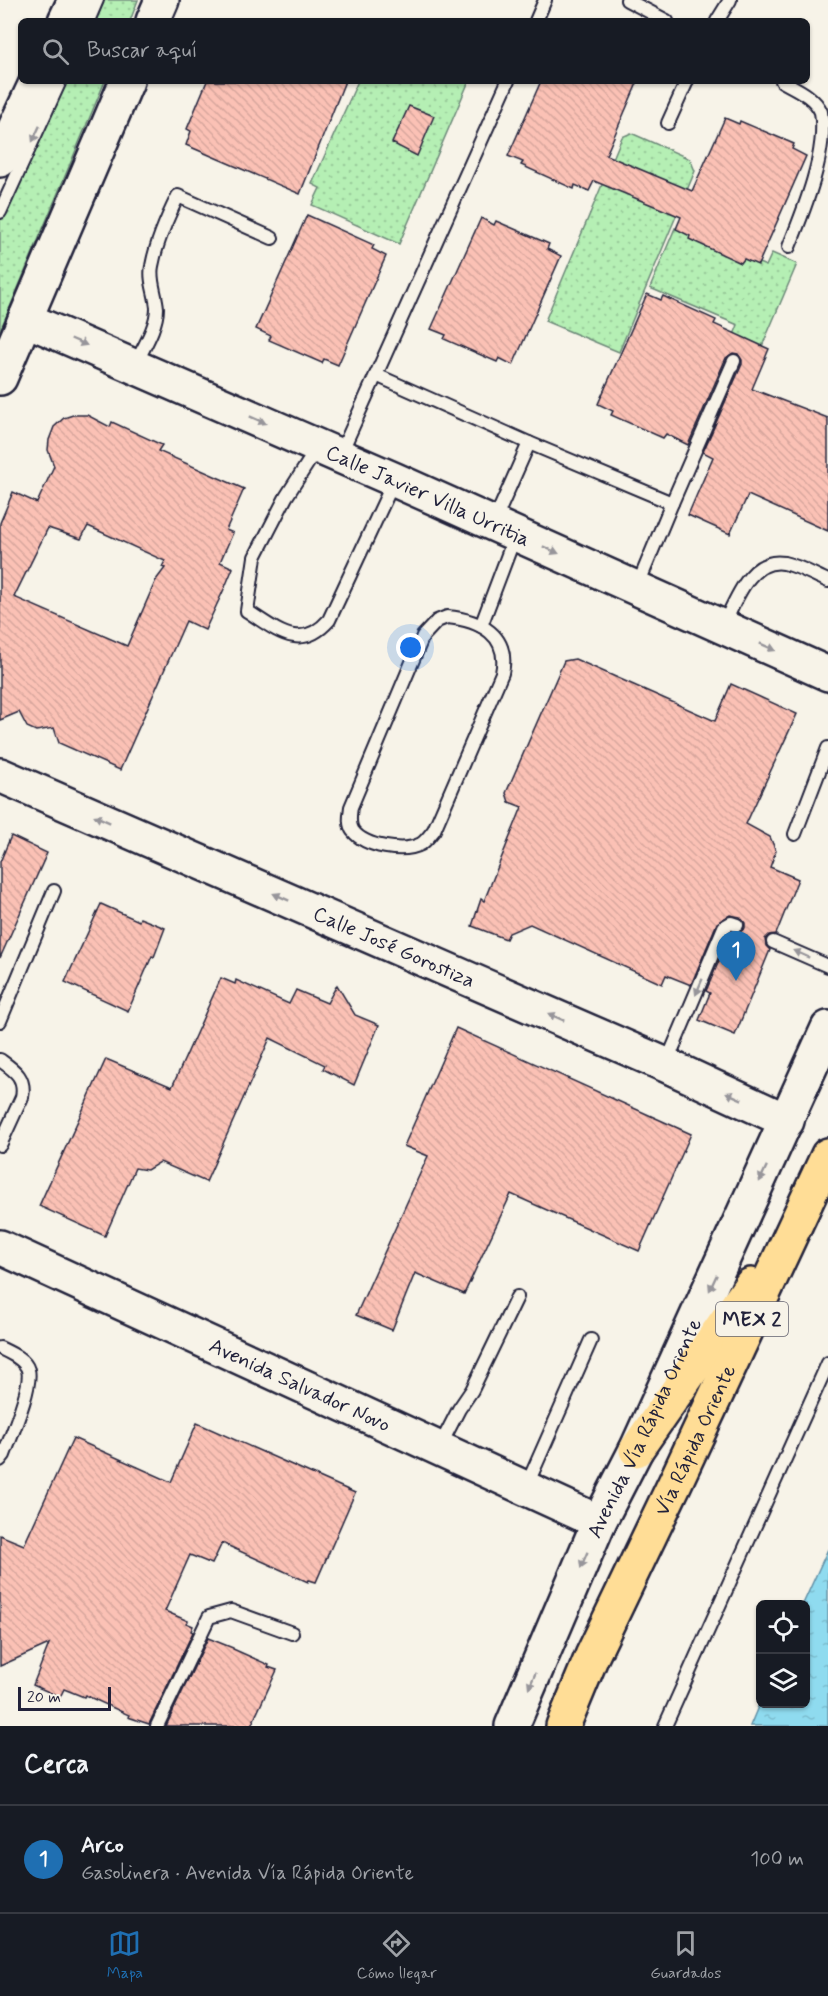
<!DOCTYPE html>
<html lang="es">
<meta charset="utf-8">
<style>
body{margin:0;font-family:Mynerve,sans-serif;background:#242831;color:#f1f3f6}
.controls{position:absolute;right:18px;bottom:18px;display:grid;overflow:hidden;border-radius:9px;box-shadow:0 2px 4px #0004}
.controls button{width:54px;height:54px;display:grid;place-items:center;padding:0;border:0;border-bottom:2px solid #363941;background:#171b24;color:#f1f3f6;font:30px sans-serif}
.scale{position:absolute;left:18px;bottom:15px;width:93px;box-sizing:border-box;padding-left:6px;border:3px solid #22223b;border-top:0;font-size:16px;line-height:21px;white-space:nowrap;color:#22223b;-webkit-text-stroke:4px #f7f3e8;paint-order:stroke}
.you{position:absolute;left:411px;top:648px;width:21px;height:21px;margin:-15px;border:4px solid #fff;border-radius:50%;background:#1a73e8;box-shadow:0 0 0 9px #1a73e833}
.badge{display:grid;place-items:center;width:39px;height:39px;border-radius:50%;background:#1f6fb2;color:#fff;font-size:20px;font-weight:700}
.pin{position:absolute;translate:-50% -50px;filter:drop-shadow(0 2px 3px #0008)}
.pin::after{content:'';position:absolute;top:32px;width:21px;height:18px;background:inherit;clip-path:polygon(0 0,100% 0,50% 100%)}
.list{margin:0;padding:0;list-style:none}
h2{display:flex;justify-content:space-between;align-items:center;height:78px;margin:0;padding:0 24px;font-size:26px}
h2 small{font-size:20px;font-weight:400;color:#9ea1a6}
.list li{display:grid;grid-template-columns:39px 1fr auto;gap:18px;align-items:center;box-sizing:border-box;height:108px;padding:0 24px;border-top:2px solid #363941}
.list b{display:block;font-size:22px;white-space:nowrap}
.list p{margin:0;font-size:20px;white-space:nowrap;color:#9ea1a6}
.list em{font-size:20px;font-style:normal;color:#9ea1a6}
.icon{flex:none;width:33px;height:33px;fill:none;stroke:currentColor;stroke-width:2;stroke-linecap:round;stroke-linejoin:round}
.map{position:relative;flex:none;width:828px;height:1726px;overflow:hidden}
.search{position:absolute;background:#171b24;box-shadow:0 2px 4px #0004;left:18px;right:18px;top:18px;height:66px;display:flex;align-items:center;gap:15px;box-sizing:border-box;padding:0 21px;border-radius:9px;color:#9ea1a6;font-size:22px}
.sheet{height:186px;background:#171b24}
nav{display:flex;justify-content:space-around;align-items:center;box-sizing:border-box;height:84px;border-top:2px solid #363941;background:#171b24;font-size:16px;color:#9ea1a6}
nav a{display:grid;justify-items:center;gap:3px}
nav .on{color:#1f6fb2}
.map>svg:first-child{display:block}
</style>
<div class="map">
<svg width="828" height="1726" viewBox="0 0 828 1726">
<defs>
<pattern id="grass-dots" width="8" height="8" patternUnits="userSpaceOnUse" patternTransform="scale(1.5)"><rect width="8" height="8" fill="#b5efb4"/><path d="M2 2h.1M6 6h.1" fill="none" stroke="#9bcd9c" stroke-width="1.8" stroke-linecap="round"/></pattern>
<pattern id="water-ripples" width="26" height="14" patternUnits="userSpaceOnUse" patternTransform="scale(1.5)"><rect width="26" height="14" fill="#8fdbef"/><path d="M2 4q2-2 4 0t4 0M15 11q2-2 4 0t4 0" fill="none" stroke="#7bbcce"/></pattern>
<pattern id="building-back-hatch" width="6" height="6" patternUnits="userSpaceOnUse" patternTransform="scale(1.5)"><rect width="6" height="6" fill="#fbc1b5"/><path d="M-1 5l2 2M0 0l6 6M5-1l2 2" fill="none" stroke="#d7a69d"/></pattern>
</defs>
<rect width="100%" height="100%" fill="#f7f3e8"/>
<filter id="ink" filterUnits="userSpaceOnUse"><feTurbulence type="fractalNoise" baseFrequency=".0167" numOctaves="2"/><feDisplacementMap in="SourceGraphic" scale="12" xChannelSelector="R" yChannelSelector="G"/><feConvolveMatrix kernelMatrix="1 2 1 2 8 2 1 2 1" color-interpolation-filters="sRGB"/></filter>
<g filter="url(#ink)">
<g fill="url(#grass-dots)" stroke="#6c8878" stroke-width="1.5">
<polygon points="98,0 138,0 130,21 88,21"/>
<polygon points="60,81 105,81 0,331 0,210"/>
<polygon points="358,81 469,81 399,244 312,205 320,188 312,184"/>
<polygon points="631,133 690,159 695,171 619,352 545,321 622,137"/>
<polygon points="675,228 766,266 772,253 797,264 757,358 729,347 738,325 650,288"/>
</g>
<polygon fill="url(#water-ripples)" stroke="#6391a7" stroke-width="1.5" points="828,1549 828,1726 750,1726 760,1702 806,1704 806,1604 803,1604"/>
<g fill="url(#building-back-hatch)" stroke="#22223b" stroke-width="1.5" fill-rule="evenodd">
<polygon points="207,81 345,81 300,194 186,145 191,131 187,129"/>
<polygon points="541,81 638,81 606,155 692,191 725,118 739,124 740,121 794,144 792,149 806,156 758,265 744,259 741,263 689,239 690,236 676,229 681,217 594,181 589,191 575,185 574,189 521,165 523,162 508,156"/>
<polygon points="409,106 434,116 417,156 392,143"/>
<polygon points="307,215 374,245 372,249 386,256 338,365 324,359 322,363 269,340 271,336 256,329"/>
<polygon points="481,218 494,225 496,221 549,244 547,249 561,256 513,365 499,358 497,362 444,339 446,335 431,329"/>
<polygon points="647,294 661,300 663,296 716,320 714,324 769,349 752,389 828,418 828,531 748,495 730,534 688,515 713,457 703,452 742,364 742,360 738,354 733,353 726,358 688,445 666,434 663,438 611,415 613,411 598,404"/>
<path d="M 73,415 L 87,415 L 110,427 L 112,422 L 162,445 L 158,451 L 244,489 L 226,530 L 233,533 L 220,562 L 233,568 L 225,587 L 205,630 L 186,621 L 120,770 L 59,743 L 54,728 L 36,731 L 27,727 L 19,712 L 0,720 L 0,523 L 13,492 L 37,503 L 54,466 L 48,450 L 49,440 L 54,427 L 64,418 ZM 88,526 L 165,561 L 162,567 L 165,568 L 156,580 L 127,646 L 14,597 L 48,528 L 81,539 Z"/>
<polygon points="575,659 715,721 731,684 797,714 746,824 770,837 776,851 770,867 798,879 776,934 769,935 765,939 766,946 770,950 735,1035 699,1020 710,993 706,991 731,933 739,933 745,928 745,923 740,917 730,915 717,923 691,985 666,975 662,984 530,924 509,933 506,939 472,926 481,899 484,901 522,807 509,802 506,793 564,661"/>
<polygon points="11,836 47,853 0,958 0,862"/>
<polygon points="101,904 139,921 140,918 165,928 154,957 152,956 128,1011 65,982"/>
<polygon points="221,978 235,984 236,980 289,1004 296,990 327,1003 337,985 355,1015 379,1025 354,1085 323,1069 325,1065 270,1038 206,1182 160,1162 147,1170 135,1168 105,1236 39,1206 106,1059 172,1087"/>
<polygon points="456,1028 691,1134 639,1251 511,1194 464,1294 415,1273 392,1330 356,1315 428,1156 404,1146"/>
<polygon points="197,1423 355,1493 316,1582 309,1580 308,1582 222,1543 212,1564 190,1555 165,1611 188,1621 186,1623 193,1626 191,1631 193,1632 149,1724 128,1717 129,1715 85,1695 84,1697 64,1689 60,1697 33,1685 49,1644 0,1666 0,1535 24,1545 73,1438 171,1482"/>
<polygon points="208,1638 233,1648 233,1649 269,1665 268,1667 277,1670 251,1726 166,1726"/>
</g>
<g fill="none" stroke-linecap="round" stroke-linejoin="round">
<defs>
<g id="lane">
<polyline points="627,0 667,21"/>
<polyline points="88,21 97,0"/>
<polyline points="536,21 545,0"/>
<polyline points="717,21 730,0"/>
<path d="M 782,81 C 796,89 814,96 821,112 C 828,151 804,210 789,247"/>
<polyline points="668,123 687,81"/>
<polyline points="0,212 60,81"/>
<path d="M 135,365 C 143,348 157,327 157,308 C 156,294 149,280 152,266 C 156,244 168,216 178,196 L 272,238"/>
<polyline points="376,375 529,443 672,503 734,361"/>
<path d="M 318,447 L 286,497 L 255,557 L 247,611 C 276,629 300,653 329,620 L 394,481"/>
<polyline points="340,455 508,81"/>
<polyline points="494,522 529,443"/>
<polyline points="637,587 672,503"/>
<path d="M 447,617 C 480,620 510,635 502,673 L 434,830 C 430,835 426,841 421,844 C 404,853 365,847 353,831 C 348,824 350,815 351,807 L 423,636 L 437,621 Z"/>
<polyline points="481,626 515,536"/>
<path d="M 723,626 C 735,603 749,557 784,563 C 799,566 814,575 828,581"/>
<polyline points="795,834 828,748"/>
<polyline points="773,942 828,966"/>
<polyline points="0,1021 54,891"/>
<path d="M 0,1060 C 14,1070 26,1077 22,1097 L 0,1145"/>
<polyline points="666,1064 724,927 731,923 737,925"/>
<path d="M 0,1348 C 10,1353 25,1359 28,1370 C 33,1386 10,1438 4,1455 L 0,1460"/>
<polyline points="439,1448 459,1409 472,1390 517,1297"/>
<polyline points="526,1487 591,1340"/>
<polyline points="157,1726 209,1617 231,1611 292,1633"/>
<polyline points="665,1726 828,1363"/>
</g>
<g id="secondary">
<polyline points="65,21 75,0"/>
<polyline points="153,21 162,0"/>
<polyline points="0,160 37,81"/>
<path id="s1" d="M 25,319 L 395,480 L 828,674"/>
<polyline points="0,378 127,81"/>
<path id="s2" d="M 0,775 L 666,1065 L 787,1121"/>
<path id="s3" d="M 0,1247 L 599,1522"/>
<path id="s4" d="M 512,1726 L 599,1522 L 636,1450 L 828,1028"/>
</g>
<g id="highway">
<polyline points="636,1450 751,1285"/>
<path id="s5" d="M 563,1726 L 592,1656 L 675,1483 L 828,1155"/>
</g>
</defs>
<use href="#lane" stroke="#22223b" stroke-width="16"/>
<use href="#secondary" stroke="#22223b" stroke-width="38"/>
<use href="#highway" stroke="#22223b" stroke-width="38"/>
<use href="#lane" stroke="#f7f3e8" stroke-width="12"/>
<use href="#secondary" stroke="#f7f3e8" stroke-width="33"/>
<use href="#highway" stroke="#ffdd96" stroke-width="33"/>
</g>
<defs><path id="oneway-solid" d="M-6-.8H1V-3.2L6.5 0L1 3.2V.8H-6Z" transform="scale(1.5)"/></defs>
<g fill="#97959a">
<use href="#oneway-solid" transform="translate(36 134) rotate(115)"/>
<use href="#oneway-solid" transform="translate(79 342) rotate(23)"/>
<use href="#oneway-solid" transform="translate(258 420) rotate(24)"/>
<use href="#oneway-solid" transform="translate(551 550) rotate(24)"/>
<use href="#oneway-solid" transform="translate(768 647) rotate(24)"/>
<use href="#oneway-solid" transform="translate(102 819) rotate(-156)"/>
<use href="#oneway-solid" transform="translate(281 897) rotate(-156)"/>
<use href="#oneway-solid" transform="translate(801 954) rotate(-156)"/>
<use href="#oneway-solid" transform="translate(699 987) rotate(113)"/>
<use href="#oneway-solid" transform="translate(556 1017) rotate(-156)"/>
<use href="#oneway-solid" transform="translate(734 1096) rotate(-156)"/>
<use href="#oneway-solid" transform="translate(763 1174) rotate(115)"/>
<use href="#oneway-solid" transform="translate(713 1283) rotate(115)"/>
<use href="#oneway-solid" transform="translate(584 1560) rotate(113)"/>
<use href="#oneway-solid" transform="translate(532 1681) rotate(114)"/>
</g>
</g>
<g text-anchor="middle" stroke-width="4.5" stroke-linejoin="round" paint-order="stroke">
<rect fill="#f7f3e8" stroke="#62616f" stroke-width="1.5" x="716" y="1302" width="72" height="34" rx="4.5"/>
<g font-size="20" font-weight="bold" fill="#22223b">
<text x="752" y="1326">MEX 2</text>
</g>
<g font-size="21" fill="#22223b" stroke="#f7f3e8">
<text dy="7" stroke="none"><textPath href="#s1" startOffset="440">Calle Javier Villa Urritia</textPath></text>
<text dy="7" stroke="none"><textPath href="#s2" startOffset="430">Calle José Gorostiza</textPath></text>
<text dy="7" stroke="none"><textPath href="#s3" startOffset="330">Avenida Salvador Novo</textPath></text>
<text dy="7" stroke="none"><textPath href="#s4" startOffset="326">Avenida Vía Rápida Oriente</textPath></text>
<text dy="7" stroke="none"><textPath href="#s5" startOffset="315">Vía Rápida Oriente</textPath></text>
</g>
</g>
</svg>
<div class="controls">
<button><svg class="icon" aria-label="locate" viewBox="0 0 24 24"><circle cx="12" cy="12" r="6"/><path d="M12 2v4M12 18v4M2 12h4M18 12h4"/></svg></button>
<button><svg class="icon" aria-label="layers" viewBox="0 0 24 24"><path d="M12 4l9 5-9 5-9-5zM3 14l9 5 9-5"/></svg></button>
</div>
<div class="scale">20 m</div>
<div class="you"></div>
<div class="pin badge" style="left:736px;top:981px">1</div>
<div class="search"><svg class="icon" aria-label="search" viewBox="0 0 24 24"><circle cx="10" cy="10" r="6"/><path d="M15 15l6 6"/></svg>Buscar aquí</div>
</div>
<section class="sheet">
<h2>Cerca<small></small></h2>
<ul class="list">
<li><span class="badge">1</span><div><b>Arco</b><p>Gasolinera · Avenida Vía Rápida Oriente</p></div><em>100 m</em></li>
</ul>
</section>
<nav>
<a class="on"><svg class="icon" aria-label="map" viewBox="0 0 24 24"><path d="M3 6l6-2 6 2 6-2v14l-6 2-6-2-6 2zM9 4v14M15 6v14"/></svg>Mapa</a>
<a><svg class="icon" aria-label="directions" viewBox="0 0 24 24"><path d="M12 3l9 9-9 9-9-9zM9 14v-3h6M13 9l2 2-2 2"/></svg>Cómo llegar</a>
<a><svg class="icon" aria-label="saved" viewBox="0 0 24 24"><path d="M7 4h10v16l-5-4-5 4z"/></svg>Guardados</a>
</nav>
